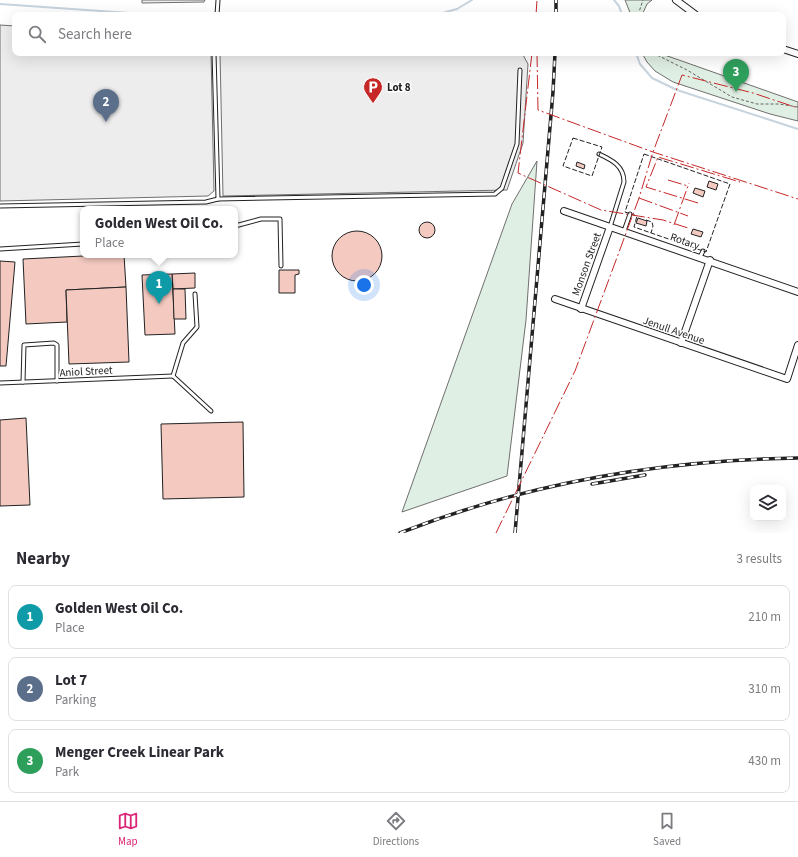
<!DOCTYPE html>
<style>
body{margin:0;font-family:"Source Sans 3",sans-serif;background:#f7f7f7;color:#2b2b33}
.controls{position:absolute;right:12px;bottom:12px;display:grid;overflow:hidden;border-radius:8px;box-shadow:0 4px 16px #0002}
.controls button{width:36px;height:36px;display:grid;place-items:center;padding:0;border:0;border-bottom:1px solid #e1e1e2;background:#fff;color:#2b2b33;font:20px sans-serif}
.you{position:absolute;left:364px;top:285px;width:14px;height:14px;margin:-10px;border:3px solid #fff;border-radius:50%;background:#1a73e8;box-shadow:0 0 0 6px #1a73e833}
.badge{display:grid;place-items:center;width:26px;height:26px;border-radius:50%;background:#db2777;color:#fff;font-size:13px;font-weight:700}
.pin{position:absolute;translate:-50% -33px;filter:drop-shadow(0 1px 2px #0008)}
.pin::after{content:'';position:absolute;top:21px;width:14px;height:12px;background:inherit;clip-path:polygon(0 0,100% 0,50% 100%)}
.popup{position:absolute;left:80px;top:206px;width:158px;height:52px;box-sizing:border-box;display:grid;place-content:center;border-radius:8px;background:#fff;filter:drop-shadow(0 1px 3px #0005);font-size:13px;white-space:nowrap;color:#7c7c81}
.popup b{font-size:15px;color:#2b2b33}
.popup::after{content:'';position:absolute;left:50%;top:100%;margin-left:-8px;border:8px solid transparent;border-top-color:#fff}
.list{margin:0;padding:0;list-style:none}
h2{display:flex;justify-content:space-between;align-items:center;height:52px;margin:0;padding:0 16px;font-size:17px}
h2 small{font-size:13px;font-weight:400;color:#7c7c81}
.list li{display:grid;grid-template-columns:26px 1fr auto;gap:12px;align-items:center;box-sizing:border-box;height:64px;margin:0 8px 8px;padding:0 8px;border:1px solid #e1e1e2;border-radius:8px}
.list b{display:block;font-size:15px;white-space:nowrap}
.list p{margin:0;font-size:13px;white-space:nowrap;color:#7c7c81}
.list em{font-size:13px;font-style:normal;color:#7c7c81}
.icon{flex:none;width:22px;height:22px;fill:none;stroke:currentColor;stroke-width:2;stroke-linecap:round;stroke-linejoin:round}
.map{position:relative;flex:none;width:798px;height:533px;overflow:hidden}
.search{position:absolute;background:#fff;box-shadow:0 4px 16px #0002;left:12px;right:12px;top:12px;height:44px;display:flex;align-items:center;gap:10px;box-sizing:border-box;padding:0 14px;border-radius:8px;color:#7c7c81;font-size:15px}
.sheet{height:268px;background:#fff}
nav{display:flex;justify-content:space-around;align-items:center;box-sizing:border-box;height:56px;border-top:1px solid #e1e1e2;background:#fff;font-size:11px;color:#7c7c81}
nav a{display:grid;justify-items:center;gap:2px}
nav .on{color:#db2777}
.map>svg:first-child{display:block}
</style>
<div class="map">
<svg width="798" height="533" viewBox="0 0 798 533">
<rect width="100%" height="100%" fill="#fff"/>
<g fill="#e0efe3" stroke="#6f6f6f">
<polygon points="625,0 652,0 647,4 642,15 631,15"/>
<polygon points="642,53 659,53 798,102 798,121 770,114 673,82 655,71 647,62"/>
<polygon points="537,161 526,320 507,476 402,512 512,204"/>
</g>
<g fill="#ededed" stroke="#6f6f6f">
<polygon points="142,0 205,0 204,2 142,3"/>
<polygon points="0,25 15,26 15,53 211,53 214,191 208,196 0,201"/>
<polygon points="220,53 522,53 528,64 523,143 507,190 223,196"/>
</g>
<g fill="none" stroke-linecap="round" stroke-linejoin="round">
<g stroke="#c7d3dd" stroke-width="2">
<polyline points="614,0 619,6 622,15"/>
<polyline points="0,4 158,15"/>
<polyline points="435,15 457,9 472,0"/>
<polyline points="636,53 640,64 652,78 677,90 798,129"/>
</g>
</g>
<g fill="#f3c9c0" stroke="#222">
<polygon points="577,162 585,165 584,169 576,166"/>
<polygon points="709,181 718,184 716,190 707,187"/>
<polygon points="695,188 705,191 703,197 693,193"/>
<polygon points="638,218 647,221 646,226 636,223"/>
<circle cx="427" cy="230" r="8"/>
<polygon points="693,229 703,232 701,237 691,234"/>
<circle cx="357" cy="256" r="25"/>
<polygon points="103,255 124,255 126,287 66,290 67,322 26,324 23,259"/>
<polygon points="0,261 15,262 6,366 0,366"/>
<polygon points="279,270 299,270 299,274 295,275 295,293 279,293"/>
<polygon points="195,273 195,288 173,289 172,274"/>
<polygon points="172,274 175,334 145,335 142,275"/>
<polygon points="126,287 129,362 69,364 66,290"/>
<polygon points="173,289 185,289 186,319 174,319"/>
<polygon points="26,418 30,505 0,506 0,420"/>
<polygon points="243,422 244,497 163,499 161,424"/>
</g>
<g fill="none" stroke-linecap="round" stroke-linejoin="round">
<defs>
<g id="lane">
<polyline points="217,15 218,0"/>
<polyline points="214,53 218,199"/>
<path d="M 599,154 C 612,160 624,166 624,182 L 610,227"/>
<polyline points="0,206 206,202 218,199 495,194 502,188 517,144 520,70"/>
<polyline points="235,226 261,219 280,219 281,266"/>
<polyline points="624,231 630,214"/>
<polyline points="0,249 83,244"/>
<polyline points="700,257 703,251"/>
<polyline points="173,376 183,343 197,327 195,294"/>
<polyline points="173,376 211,411"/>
<polyline points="23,382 24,345 54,343 57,345 57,381"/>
<polyline points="0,383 173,376"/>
</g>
<g id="street">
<polyline points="676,0 696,15"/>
<polyline points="783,49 798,54"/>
<polyline points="564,211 798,292"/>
<polyline points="555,299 787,379 798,345"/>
<polyline points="581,309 610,227"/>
<polyline points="681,343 710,260"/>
</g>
</defs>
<use href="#lane" stroke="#222" stroke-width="5"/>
<use href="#street" stroke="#222" stroke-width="8"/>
<g stroke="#646464" stroke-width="1" stroke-dasharray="3 2" stroke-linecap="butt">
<polyline points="638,15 643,0"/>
<polyline points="653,53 687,70 732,97 757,104 779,104 798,107"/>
</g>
<use href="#lane" stroke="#fff" stroke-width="3"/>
<use href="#street" stroke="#fff" stroke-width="6"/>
<defs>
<g id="rail">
<polyline points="556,15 556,0"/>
<polyline points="592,484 645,475"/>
<path d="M 400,533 C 527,483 662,460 798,458"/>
<polyline points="515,533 553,92 555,53"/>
</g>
</defs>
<use href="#rail" stroke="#222" stroke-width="3.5"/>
<use href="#rail" stroke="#fff" stroke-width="2" stroke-dasharray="6" stroke-linecap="butt"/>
<g stroke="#222" stroke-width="1" stroke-dasharray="5 2" stroke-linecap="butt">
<polygon points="573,138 602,147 592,176 563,166"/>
<polygon points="644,154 730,184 706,252 634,227 637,216 625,212"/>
<polyline points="646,220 652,222 653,226 651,233"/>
</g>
<g stroke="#c62828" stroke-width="1" stroke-dasharray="14 3 2 3" stroke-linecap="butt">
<polyline points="536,15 537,0"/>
<polyline points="532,53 518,173 601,210 663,220 688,228"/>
<polyline points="537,53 538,110 653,152 798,199"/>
<polyline points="668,180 688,186"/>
<polyline points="639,198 688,216"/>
<polyline points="698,203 646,187 658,157 740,182"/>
<polyline points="674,225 689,183"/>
<polyline points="496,533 575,371 639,198 653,152 682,75 753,93 798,108"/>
</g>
</g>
<defs>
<symbol id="parking-pin" viewBox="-11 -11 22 30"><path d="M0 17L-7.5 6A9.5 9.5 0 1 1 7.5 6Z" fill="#c62828" stroke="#fff"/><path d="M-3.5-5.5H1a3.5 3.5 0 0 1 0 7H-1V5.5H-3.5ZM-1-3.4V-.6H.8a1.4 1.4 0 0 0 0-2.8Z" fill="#fff"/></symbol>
</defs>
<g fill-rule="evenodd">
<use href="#parking-pin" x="362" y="76" width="22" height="30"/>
</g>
<g text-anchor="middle" stroke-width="3" stroke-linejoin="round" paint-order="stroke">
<g font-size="11" font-weight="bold" fill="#222" stroke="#fff" text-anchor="start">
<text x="387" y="91">Lot 8</text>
</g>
<g font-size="11" fill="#222" stroke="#fff">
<text transform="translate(685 241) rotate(19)" y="4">Rotary</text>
<text transform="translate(586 264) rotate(-70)" y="4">Monson Street</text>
<text transform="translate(674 330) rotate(19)" y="4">Jenull Avenue</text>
<text transform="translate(86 371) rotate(-3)" y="4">Aniol Street</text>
</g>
</g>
</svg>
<div class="controls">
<button><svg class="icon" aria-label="layers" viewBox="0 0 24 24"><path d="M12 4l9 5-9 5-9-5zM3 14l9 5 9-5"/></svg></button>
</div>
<div class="you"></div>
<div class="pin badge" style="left:159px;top:304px;background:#0f9aa8">1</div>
<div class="popup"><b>Golden West Oil Co.</b>Place</div>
<div class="pin badge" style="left:106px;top:122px;background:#5c6f8a">2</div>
<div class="pin badge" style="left:736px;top:92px;background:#2e9e5b">3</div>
<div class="search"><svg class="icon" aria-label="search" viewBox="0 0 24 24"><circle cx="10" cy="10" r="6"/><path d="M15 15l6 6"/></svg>Search here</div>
</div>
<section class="sheet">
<h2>Nearby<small>3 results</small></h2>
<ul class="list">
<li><span class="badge" style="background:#0f9aa8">1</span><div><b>Golden West Oil Co.</b><p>Place</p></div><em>210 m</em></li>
<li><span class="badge" style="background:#5c6f8a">2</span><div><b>Lot 7</b><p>Parking</p></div><em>310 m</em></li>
<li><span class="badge" style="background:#2e9e5b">3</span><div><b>Menger Creek Linear Park</b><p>Park</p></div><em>430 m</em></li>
</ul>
</section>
<nav>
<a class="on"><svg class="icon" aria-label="map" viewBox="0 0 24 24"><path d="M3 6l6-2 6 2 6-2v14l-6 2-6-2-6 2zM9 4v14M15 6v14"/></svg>Map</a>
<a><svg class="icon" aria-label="directions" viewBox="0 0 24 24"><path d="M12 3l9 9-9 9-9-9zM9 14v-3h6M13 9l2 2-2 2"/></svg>Directions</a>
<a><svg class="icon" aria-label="saved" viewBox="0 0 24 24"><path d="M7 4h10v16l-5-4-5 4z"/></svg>Saved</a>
</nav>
